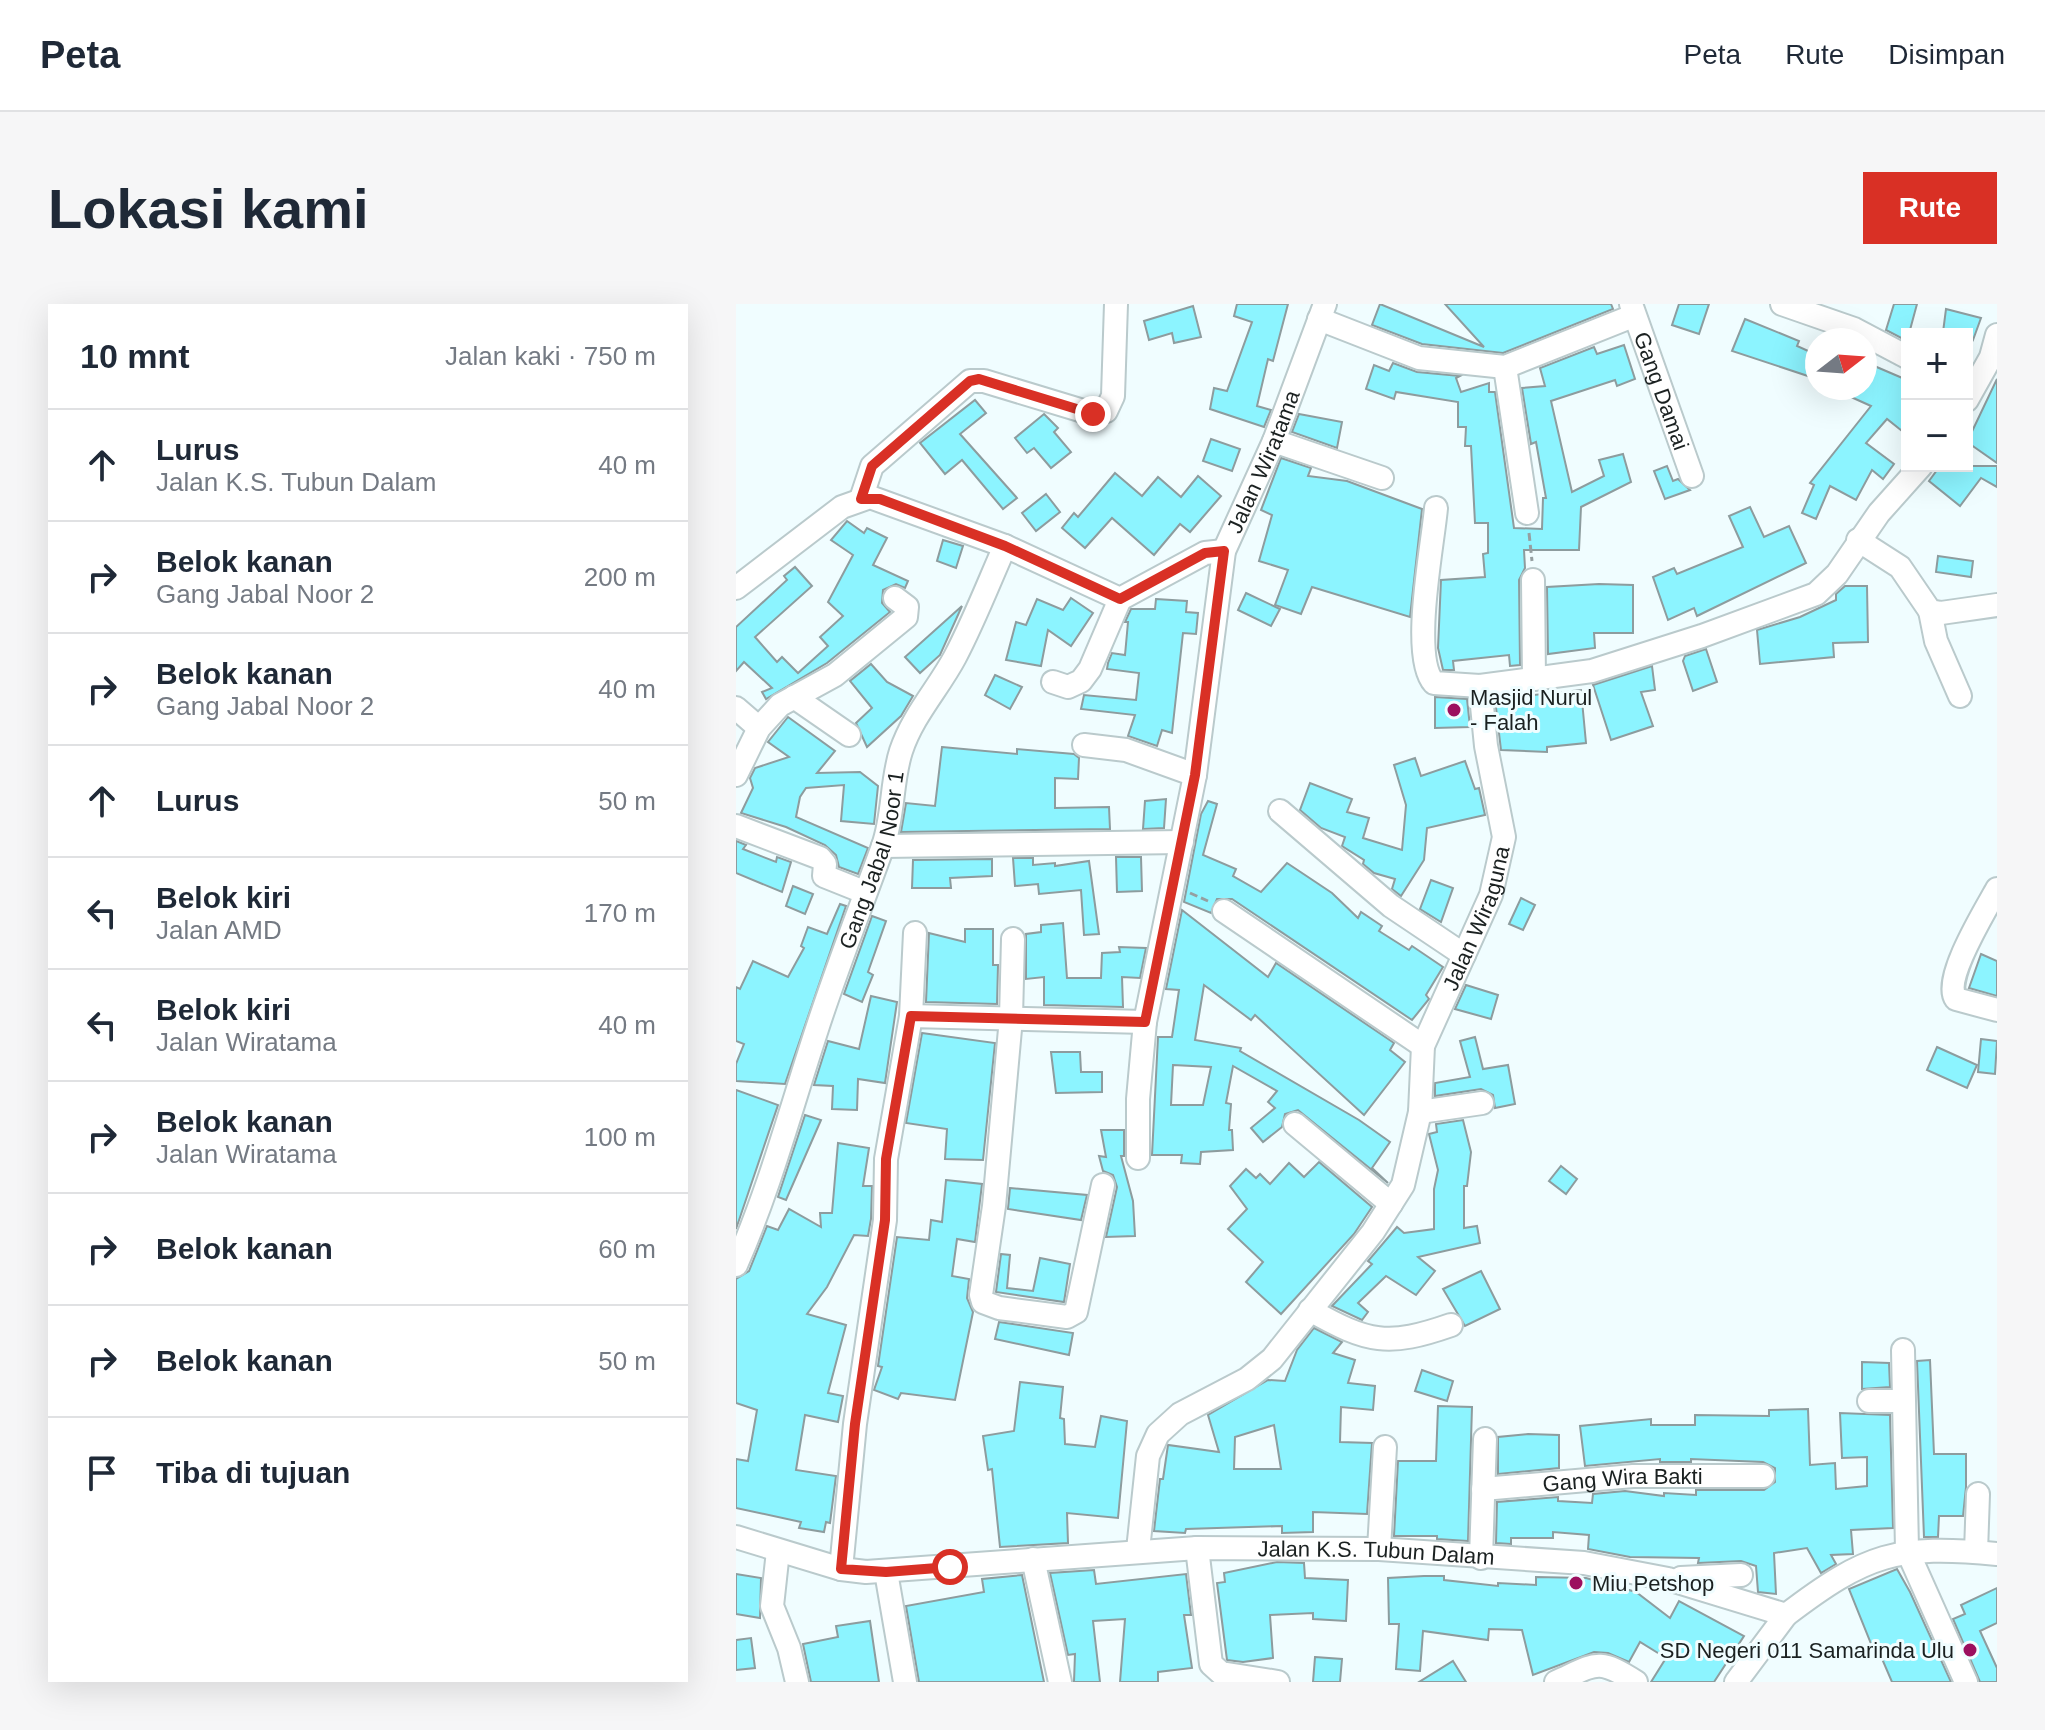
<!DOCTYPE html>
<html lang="id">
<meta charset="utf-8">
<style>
body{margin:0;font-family:Helvetica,sans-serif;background:#f6f6f7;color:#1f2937}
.controls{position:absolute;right:24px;top:24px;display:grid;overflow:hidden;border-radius:0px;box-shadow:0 8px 32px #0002}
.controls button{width:72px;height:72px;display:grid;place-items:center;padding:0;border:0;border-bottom:2px solid #e0e1e3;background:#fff;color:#1f2937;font:40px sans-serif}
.compass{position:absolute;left:1069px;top:24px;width:72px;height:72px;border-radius:50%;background:#fff;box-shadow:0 8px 32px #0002;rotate:73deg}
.stop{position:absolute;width:24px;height:24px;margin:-18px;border:6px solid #d93025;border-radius:50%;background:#fff}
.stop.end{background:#d93025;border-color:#fff;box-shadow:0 2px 8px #0008}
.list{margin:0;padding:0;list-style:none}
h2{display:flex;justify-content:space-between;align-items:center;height:104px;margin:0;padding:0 32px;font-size:34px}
h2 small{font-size:26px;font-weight:400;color:#747a83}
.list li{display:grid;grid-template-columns:52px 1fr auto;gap:24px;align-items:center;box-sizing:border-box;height:112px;padding:0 32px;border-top:2px solid #e0e1e3}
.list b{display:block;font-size:30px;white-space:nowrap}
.list p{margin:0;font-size:26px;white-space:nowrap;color:#747a83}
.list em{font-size:26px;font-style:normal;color:#747a83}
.icon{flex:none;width:44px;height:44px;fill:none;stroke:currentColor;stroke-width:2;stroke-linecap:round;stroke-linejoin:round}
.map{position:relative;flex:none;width:1261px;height:1378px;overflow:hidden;border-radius:0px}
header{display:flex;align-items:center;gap:48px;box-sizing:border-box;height:112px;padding:0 40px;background:#fff;border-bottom:2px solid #e0e1e3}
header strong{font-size:38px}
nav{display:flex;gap:44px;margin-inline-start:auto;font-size:28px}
.intro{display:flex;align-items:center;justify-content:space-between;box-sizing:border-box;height:192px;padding:0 48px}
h1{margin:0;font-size:56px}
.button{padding:20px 36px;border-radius:0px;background:#d93025;color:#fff;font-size:28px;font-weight:700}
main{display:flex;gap:48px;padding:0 48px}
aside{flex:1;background:#fff;border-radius:0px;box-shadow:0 8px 32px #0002}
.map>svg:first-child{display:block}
</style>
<header>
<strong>Peta</strong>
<nav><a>Peta</a><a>Rute</a><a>Disimpan</a></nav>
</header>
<div class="intro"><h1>Lokasi kami</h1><a class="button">Rute</a></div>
<main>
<aside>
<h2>10 mnt<small>Jalan kaki · 750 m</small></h2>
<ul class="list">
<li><svg class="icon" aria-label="ahead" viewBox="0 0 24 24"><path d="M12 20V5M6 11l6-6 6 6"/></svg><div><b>Lurus</b><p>Jalan K.S. Tubun Dalam</p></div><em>40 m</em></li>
<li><svg class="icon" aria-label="right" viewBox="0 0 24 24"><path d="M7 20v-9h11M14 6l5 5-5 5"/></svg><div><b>Belok kanan</b><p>Gang Jabal Noor 2</p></div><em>200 m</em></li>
<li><svg class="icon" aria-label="right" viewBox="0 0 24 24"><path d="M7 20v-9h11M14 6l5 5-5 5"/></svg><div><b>Belok kanan</b><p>Gang Jabal Noor 2</p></div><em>40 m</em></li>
<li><svg class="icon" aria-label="ahead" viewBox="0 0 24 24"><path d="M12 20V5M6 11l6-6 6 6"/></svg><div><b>Lurus</b></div><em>50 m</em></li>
<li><svg class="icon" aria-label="left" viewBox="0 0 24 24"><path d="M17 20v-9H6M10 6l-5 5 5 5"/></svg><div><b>Belok kiri</b><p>Jalan AMD</p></div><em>170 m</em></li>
<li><svg class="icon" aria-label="left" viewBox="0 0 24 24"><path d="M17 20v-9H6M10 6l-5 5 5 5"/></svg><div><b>Belok kiri</b><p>Jalan Wiratama</p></div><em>40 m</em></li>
<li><svg class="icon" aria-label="right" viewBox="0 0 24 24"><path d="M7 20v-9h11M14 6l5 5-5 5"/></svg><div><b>Belok kanan</b><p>Jalan Wiratama</p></div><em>100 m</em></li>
<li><svg class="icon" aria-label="right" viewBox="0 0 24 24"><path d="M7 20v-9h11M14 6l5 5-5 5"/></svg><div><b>Belok kanan</b></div><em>60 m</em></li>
<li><svg class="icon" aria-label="right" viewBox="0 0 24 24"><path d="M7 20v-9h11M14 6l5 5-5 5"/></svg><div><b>Belok kanan</b></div><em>50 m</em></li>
<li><svg class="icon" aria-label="arrive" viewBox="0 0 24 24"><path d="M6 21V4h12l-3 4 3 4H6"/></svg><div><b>Tiba di tujuan</b></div></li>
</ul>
</aside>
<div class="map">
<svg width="1261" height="1378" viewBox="0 0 1261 1378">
<rect width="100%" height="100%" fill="#f0fdff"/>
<g fill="#8cf4ff" stroke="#8d9c9e" stroke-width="2" fill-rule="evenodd">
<polygon points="501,0 552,0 537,57 532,55 521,102 535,106 528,123 474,105 478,84 491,87 516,18 498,12"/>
<polygon points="644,0 748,43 709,0 875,0 877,5 767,49 686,40 636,21"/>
<polygon points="943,0 973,0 963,30 936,21"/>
<polygon points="1158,0 1181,0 1171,37 1150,26"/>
<polygon points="457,2 465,33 438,39 436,29 413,36 408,17"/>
<polygon points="1210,5 1245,14 1237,36 1231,30 1207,28"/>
<polygon points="1009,15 1063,37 1061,42 1081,51 1081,75 996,47"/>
<polygon points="888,41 899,75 881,82 879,76 815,97 836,188 868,172 863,156 887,150 895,178 845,203 843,246 788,246 789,264 783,276 784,361 774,362 773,351 717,357 718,366 707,366 702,344 705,276 749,273 747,250 752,249 752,219 739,219 735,142 729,142 730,123 722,123 722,98 660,88 658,95 630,85 638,61 653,67 657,59 681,68 724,72 720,74 725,88 753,79 753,88 759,88 778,224 806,225 807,194 810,194 800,138 795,140 786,84 809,82 804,64 858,43 861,50"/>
<polygon points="1129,58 1171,76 1171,131 1151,115 1130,139 1158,160 1147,175 1136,166 1120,196 1094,182 1080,215 1066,209 1078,181 1074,179 1135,102 1095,84 1129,84"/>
<polygon points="1261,75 1261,159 1231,138"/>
<polygon points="239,96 250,109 224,130 281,194 267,205 226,156 209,170 184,139"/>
<polygon points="308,110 322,124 318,128 335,148 315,164 298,144 291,149 279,134"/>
<polygon points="563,110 606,118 601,144 556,128"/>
<polygon points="475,135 504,145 496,167 467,157"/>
<polygon points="545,154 575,164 572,172 611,177 686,205 674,313 576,283 565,310 539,301 552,266 523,257 536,211 525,206"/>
<polygon points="931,162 937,177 942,175 954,186 929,195 918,167"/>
<polygon points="1204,162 1261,162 1261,183 1245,174 1224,202 1193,177"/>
<polygon points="379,169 406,192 422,173 445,193 462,172 485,192 454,228 444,220 418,251 376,214 349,244 326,224 338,209 342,213"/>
<polygon points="310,190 324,208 300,227 286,209"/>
<polygon points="1014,203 1028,233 1053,222 1070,259 961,312 958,304 932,316 917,273 938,264 941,270 1007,243 993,212"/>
<polygon points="111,217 128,229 131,224 151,234 137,261 172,277 169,284 160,280 147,286 146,299 154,308 91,359 30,395 26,388 36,384 8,358 0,367 0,323 51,276 48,272 59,263 76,282 19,333 41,358 46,353 62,369 92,342 84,333 107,312 92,298 117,251 95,236"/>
<polygon points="207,236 227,242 220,264 201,257"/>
<polygon points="1202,252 1237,257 1235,273 1200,268"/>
<polygon points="863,280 897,281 897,329 858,329 859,344 812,350 811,283"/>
<polygon points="1109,282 1131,282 1132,338 1097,339 1098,353 1024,360 1021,326 1064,313 1100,296 1100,290"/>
<polygon points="510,289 544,305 535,322 502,306"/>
<polygon points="335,294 357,309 335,342 312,326 305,362 270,356 280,318 290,321 301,295 327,306"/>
<polygon points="420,295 451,297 450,308 462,309 460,330 447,329 436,429 426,426 421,442 392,432 399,411 345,405 348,391 400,396 403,369 371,365 372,359 376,349 389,351 392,318 389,318 395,305 419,305"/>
<polygon points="226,302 204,351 184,369 169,353"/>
<polygon points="970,345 981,378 957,387 947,357 949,352"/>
<polygon points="135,360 151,378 177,392 165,412 131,443 120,419 136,404 114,377"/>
<polygon points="916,362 919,386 905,388 917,422 875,436 857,381"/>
<polygon points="259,371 286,383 274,405 249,391"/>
<polygon points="845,386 850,439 811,443 811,448 765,446 759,395"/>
<polygon points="699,393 731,395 734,423 699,424"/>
<polygon points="52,413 99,447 81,469 124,468 142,482 138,520 105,517 108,481 70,484 64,493 60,513 132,544 122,570 103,563 100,551 89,541 50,523 5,509 17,484 14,474 19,464 53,453 32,438"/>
<polygon points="206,443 281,450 281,445 338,450 343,454 342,475 319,474 319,504 373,503 374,525 165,528 170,499 199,502"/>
<polygon points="679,454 685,472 729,457 739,485 743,484 749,511 691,524 688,556 665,592 656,585 659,575 638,569 627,560 628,556 606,542 609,533 585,524 564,506 574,479 616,495 611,508 633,514 627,534 666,546 670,501 658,461"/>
<polygon points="430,495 428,524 407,525 409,497"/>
<polygon points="472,497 481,500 467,551 500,565 497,572 525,588 551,559 596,589 622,614 625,608 646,622 643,627 673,646 676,642 707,663 690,691 693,695 676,716 496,595 481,595 475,609 448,598 465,510"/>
<polygon points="0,537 10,541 7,545 40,558 41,553 55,558 46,588 0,569"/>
<polygon points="380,553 405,553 406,587 381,588"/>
<polygon points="277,554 297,554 297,561 319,559 319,562 353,557 363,630 348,631 345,586 303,590 302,580 279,582"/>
<polygon points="256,555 256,572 214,574 215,584 176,584 177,556"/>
<polygon points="695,576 717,584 705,618 684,605"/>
<polygon points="57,582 77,590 69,610 50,602"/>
<polygon points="785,594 799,601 787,626 773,620"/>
<polygon points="104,600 110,602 49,780 0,777 0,760 8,740 0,737 0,683 4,685 17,657 52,673 68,644 65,642 72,623 91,630"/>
<path d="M 446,606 L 532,673 L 540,659 L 658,739 L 654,746 L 669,758 L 628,811 L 519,711 L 515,716 L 468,681 L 459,736 L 505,744 L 504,747 L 623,816 L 654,838 L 636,864 L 652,879 L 562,806 L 549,810 L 546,823 L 527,838 L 515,824 L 539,804 L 532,798 L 541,787 L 497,762 L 490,799 L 495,800 L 493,826 L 496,826 L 497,846 L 465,848 L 464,860 L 445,859 L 446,851 L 416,851 L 422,733 L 436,733 L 443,686 L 430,685 ZM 437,761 L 475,763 L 467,801 L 435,801 Z"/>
<polygon points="136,612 150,617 132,668 137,671 126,698 108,690"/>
<polygon points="327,619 331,674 365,674 366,649 384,648 383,643 410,644 404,674 386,673 387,703 308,701 308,673 290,675 290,630 305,628 305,621"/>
<polygon points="229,625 257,625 257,661 262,661 261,700 190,698 193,629 229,638"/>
<polygon points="1245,650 1261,657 1261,692 1233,684"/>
<polygon points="730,681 762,691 755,715 719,705"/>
<polygon points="135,692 161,698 149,779 122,775 121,806 96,805 97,782 78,781 92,737 123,745"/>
<polygon points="186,729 259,739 247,856 209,855 211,825 170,819"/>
<polygon points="739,733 747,765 772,761 779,800 759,804 757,791 745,785 699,792 699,779 734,773 724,737"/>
<polygon points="1245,735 1261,737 1259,770 1242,768"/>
<polygon points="1201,743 1241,761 1231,784 1191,766"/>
<polygon points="315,748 344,748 345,768 366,768 366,788 320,789"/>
<polygon points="0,786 42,801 0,925"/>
<polygon points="69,811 85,816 50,896 42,893"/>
<polygon points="727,816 735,848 731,882 728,882 728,924 741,922 744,939 682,953 699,967 680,991 650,972 622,999 632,1008 626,1016 596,1002 636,960 632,957 661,923 668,929 698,925 698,885 702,866 693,830 701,828 700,820"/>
<polygon points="365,826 388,826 388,852 385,852 397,897 399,932 370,933 381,883 377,871 367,867 363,852 370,853"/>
<polygon points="102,839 133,844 127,882 136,882 135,915 132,932 118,931 91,983 71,1010 110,1021 92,1089 107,1092 102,1118 69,1111 60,1166 100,1172 94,1219 90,1218 88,1228 63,1224 65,1218 0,1204 0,1155 12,1157 21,1106 0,1099 0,975 13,967 31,922 42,926 53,905 85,923 84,909 96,909"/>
<polygon points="583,858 636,903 618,930 545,1010 510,978 527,958 492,925 511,905 494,882 510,865 520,874 524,870 534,880 553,859 568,873"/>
<polygon points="825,862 841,875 830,890 813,877"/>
<polygon points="210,876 246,880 239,938 221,935 216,972 233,975 231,994 237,1008 219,1096 165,1089 162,1095 138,1086 146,1063 142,1062 161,933 193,936 195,916 206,918"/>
<polygon points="274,884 351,891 345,916 272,905"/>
<polygon points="265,950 274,951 271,984 297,987 304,954 334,960 328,998 260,988"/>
<polygon points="745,967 764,1005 729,1022 707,985"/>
<polygon points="263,1018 337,1029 333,1051 259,1035"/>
<path d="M 578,1024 L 606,1038 L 597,1049 L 619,1056 L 612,1079 L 639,1082 L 637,1106 L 605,1103 L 604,1138 L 636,1139 L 631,1210 L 577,1208 L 577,1228 L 546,1229 L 546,1222 L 450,1225 L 449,1229 L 418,1227 L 424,1175 L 427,1175 L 432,1141 L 483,1148 L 472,1111 L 532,1076 L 549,1077 L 561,1046 ZM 538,1121 L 545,1165 L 498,1165 L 499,1133 Z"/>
<polygon points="1194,1056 1198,1150 1230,1150 1230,1183 1227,1212 1203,1212 1202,1233 1188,1233 1181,1057"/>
<polygon points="1126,1058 1153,1059 1154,1083 1126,1085"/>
<polygon points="686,1066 717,1077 711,1097 679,1087"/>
<polygon points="284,1078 327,1083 324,1114 328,1115 329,1140 359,1143 365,1112 391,1117 382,1214 331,1209 332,1239 264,1243 256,1165 252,1166 247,1132 278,1127"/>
<polygon points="702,1102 736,1103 732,1237 701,1235 701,1232 658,1232 662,1157 700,1157"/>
<polygon points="1072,1105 1074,1161 1099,1159 1100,1185 1131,1182 1131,1153 1106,1154 1104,1109 1154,1111 1157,1224 1115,1226 1117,1250 1095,1251 1100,1260 1085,1269 1071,1244 1038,1249 1040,1290 1022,1288 1020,1262 1005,1257 962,1259 963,1254 894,1253 852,1245 853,1231 817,1228 817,1234 775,1234 775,1240 760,1239 761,1198 822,1193 822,1197 856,1199 857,1190 889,1187 928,1192 928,1189 960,1191 960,1186 1028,1186 1039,1178 1039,1164 1027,1158 955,1155 955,1158 924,1158 924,1155 849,1162 844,1122 915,1115 915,1121 959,1121 959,1111 1033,1112 1033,1106"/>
<polygon points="792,1130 823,1131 823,1164 762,1170 762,1133"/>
<polygon points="541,1258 568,1259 569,1274 612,1276 610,1317 577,1315 577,1309 534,1311 537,1354 507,1358 491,1356 481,1279 489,1278 488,1269"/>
<polygon points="1161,1265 1174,1288 1215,1378 1156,1378 1144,1350 1140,1352 1113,1285"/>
<polygon points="358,1266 360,1280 450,1270 455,1311 448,1311 456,1364 422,1368 422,1378 384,1378 389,1315 357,1317 364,1378 338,1378 339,1350 332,1351 314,1269"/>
<polygon points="0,1270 25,1274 24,1314 0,1310"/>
<polygon points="286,1271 308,1378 183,1378 170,1302 248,1288 246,1275"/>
<polygon points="688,1272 708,1272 708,1276 762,1282 762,1279 800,1281 800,1273 850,1274 900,1288 934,1314 943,1297 1008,1332 978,1378 915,1378 930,1354 904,1338 893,1358 872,1349 858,1348 797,1371 786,1326 753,1325 752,1336 687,1327 684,1367 660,1365 663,1320 653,1320 652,1274"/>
<polygon points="1261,1284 1261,1319 1244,1327 1261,1364 1261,1378 1244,1378 1217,1315 1229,1310 1225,1301"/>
<polygon points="134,1317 143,1378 75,1378 67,1340 102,1333 100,1322"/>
<polygon points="15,1334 19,1364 0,1366 0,1336"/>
<polygon points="579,1353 606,1355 604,1378 577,1378"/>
<polygon points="717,1357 730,1378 683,1378"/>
</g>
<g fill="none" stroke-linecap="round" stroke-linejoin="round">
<defs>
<g id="minor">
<path id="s1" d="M 895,0 L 956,172"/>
<polyline points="1046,0 1118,25 1171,53"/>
<polyline points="583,15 683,54 769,63 897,12"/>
<polyline points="769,63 791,209"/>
<polyline points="1231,96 1255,53 1261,31"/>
<polyline points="538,137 646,174"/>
<polyline points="125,195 136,162 234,77 248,77 357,110 370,107 377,92 380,0"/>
<path d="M 700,204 C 697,240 674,353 698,379 L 744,382"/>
<polyline points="1122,236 1164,263 1194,307 1205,309 1261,301"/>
<polyline points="797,276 798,375"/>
<polyline points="0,284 106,203 134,193 269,242 384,295 469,249 488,247"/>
<polyline points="1194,307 1200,337 1224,392"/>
<polyline points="317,378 332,383 345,377 354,365 384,295"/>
<polyline points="58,393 113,431"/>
<polyline points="0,404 23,424"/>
<polyline points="348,441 390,446 459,471"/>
<polyline points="0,471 23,424 44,401 99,371 170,313 171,303 159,294"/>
<polyline points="544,507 655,602 728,651"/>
<polyline points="0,522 84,554 89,560 88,572 128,588"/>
<polyline points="147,542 446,538"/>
<path d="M 1261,585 C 1250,605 1206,676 1220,695 L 1261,706"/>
<polyline points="488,607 687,742"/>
<polyline points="277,635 275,714 258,902 245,991 247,998 263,1004 331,1013 340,1008 367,881"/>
<polyline points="175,712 179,629"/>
<polyline points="684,808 746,799"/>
<polyline points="559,820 655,900"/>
<path id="s2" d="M 402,854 L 402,795 L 409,718 L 459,471 L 488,247 L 538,137 L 589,0"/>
<path id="s3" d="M 0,961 C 34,884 55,804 81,725 C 101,663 125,603 147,542 C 158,511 155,478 165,447 C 177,411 202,385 219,353 C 238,317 253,278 269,242"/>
<path d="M 574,1006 C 632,1039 652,1043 715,1021"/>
<polyline points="1167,1046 1171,1246 1230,1378"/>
<polyline points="1133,1097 1166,1097"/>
<path id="s4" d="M 747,1185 L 897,1172 L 1027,1172"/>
<path id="s5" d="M 0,1233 L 105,1265 L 130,1268 L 461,1244 L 643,1245 L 848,1259 L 932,1275 L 1050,1311 C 1130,1250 1161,1240 1261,1250"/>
<polyline points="461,1244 475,1360 485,1369 542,1378"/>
<polyline points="643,1245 649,1143"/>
<path id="s6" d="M 402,1246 L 412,1152 L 422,1130 L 444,1110 L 511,1075 L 536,1055 L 637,928 L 667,881 L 684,808 L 687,742 L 755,591 L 768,533 L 750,442 L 744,382 L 856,367 L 966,332 L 1080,290 L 1101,270 L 1143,209 L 1185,162"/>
<polyline points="42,1247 36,1302 53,1344 61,1378"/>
<polyline points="1240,1248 1242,1190"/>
<polyline points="745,1254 749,1135"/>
<polyline points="297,1255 324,1378"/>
<polyline points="105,1265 119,1120 149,916 150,855 175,712 409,718"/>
<polyline points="150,1268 169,1378"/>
<polyline points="945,1274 1005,1271"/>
<path d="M 820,1378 C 860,1360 861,1353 900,1378"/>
<polyline points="1000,1378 1050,1311"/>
</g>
</defs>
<use href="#minor" stroke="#bacacc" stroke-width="26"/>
<g stroke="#959fa1" stroke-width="3" stroke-dasharray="8 4" stroke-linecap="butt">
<polyline points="793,229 796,257"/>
<polyline points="454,589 472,597"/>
</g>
<use href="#minor" stroke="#fff" stroke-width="22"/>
</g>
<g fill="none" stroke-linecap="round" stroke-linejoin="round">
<polyline stroke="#d93025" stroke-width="10" points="214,1263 150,1268 105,1265 119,1120 149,916 150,855 175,712 409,718 459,471 488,247 469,249 384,295 269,242 144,195 125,195 136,162 234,77 243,75 357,110"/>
</g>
<g fill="#9c105f" stroke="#f0fdff" stroke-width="3">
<circle cx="718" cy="406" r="8"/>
<circle cx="840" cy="1279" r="8"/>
<circle cx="1234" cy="1346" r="8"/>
</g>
<g text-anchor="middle" stroke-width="6" stroke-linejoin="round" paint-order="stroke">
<g font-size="22" fill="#1b2121" stroke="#f0fdff">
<text dy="8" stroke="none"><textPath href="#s1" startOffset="92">Gang Damai</textPath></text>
<text dy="8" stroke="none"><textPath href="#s2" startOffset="712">Jalan Wiratama</textPath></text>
<text dy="8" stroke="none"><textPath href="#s3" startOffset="428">Gang Jabal Noor 1</textPath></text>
<text dy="8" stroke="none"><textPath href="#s6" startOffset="754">Jalan Wiraguna</textPath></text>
<text dy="8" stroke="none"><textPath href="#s4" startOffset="140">Gang Wira Bakti</textPath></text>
<text dy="8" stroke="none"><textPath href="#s5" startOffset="646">Jalan K.S. Tubun Dalam</textPath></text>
</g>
<g font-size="22" fill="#1b2121" stroke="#f0fdff" text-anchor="start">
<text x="734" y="401">Masjid Nurul<tspan x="734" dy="25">- Falah</tspan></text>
<text x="856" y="1287">Miu Petshop</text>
<text x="1218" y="1354" text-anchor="end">SD Negeri 011 Samarinda Ulu</text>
</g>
</g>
</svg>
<div class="controls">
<button>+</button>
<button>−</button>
</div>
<svg class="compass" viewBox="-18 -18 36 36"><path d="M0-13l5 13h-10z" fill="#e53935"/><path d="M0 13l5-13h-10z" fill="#747a83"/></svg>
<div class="stop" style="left:214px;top:1263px"></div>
<div class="stop end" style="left:357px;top:110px"></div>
</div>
</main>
